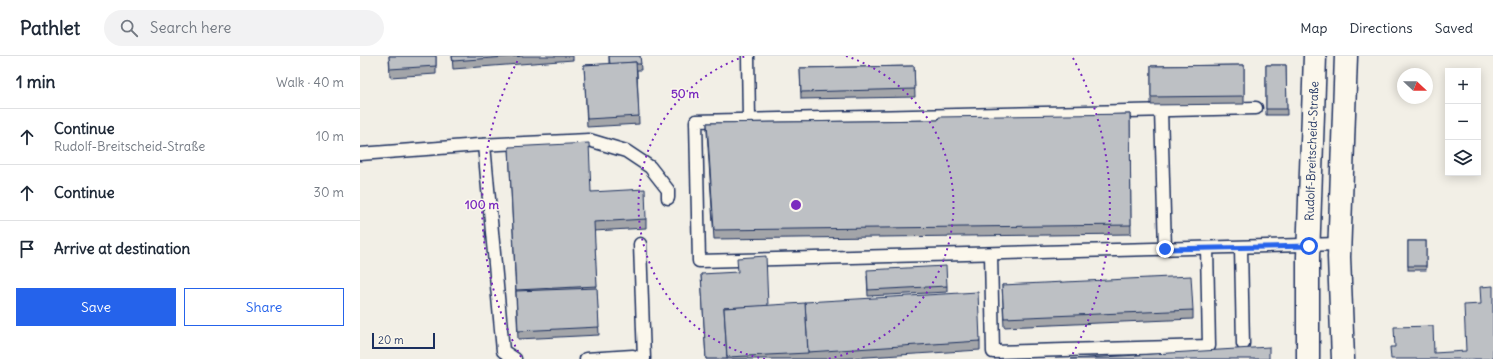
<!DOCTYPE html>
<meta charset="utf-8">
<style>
body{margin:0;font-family:Delius,sans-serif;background:#f2f2f3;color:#1f2937}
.controls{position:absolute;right:12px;top:12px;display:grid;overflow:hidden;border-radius:0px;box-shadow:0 2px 10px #0003}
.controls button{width:36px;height:36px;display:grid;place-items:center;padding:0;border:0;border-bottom:1px solid #e0e1e3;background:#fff;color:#1f2937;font:20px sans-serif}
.compass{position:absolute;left:1037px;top:12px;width:36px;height:36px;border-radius:50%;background:#fff;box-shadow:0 2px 10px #0003;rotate:112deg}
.scale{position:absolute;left:12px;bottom:10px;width:63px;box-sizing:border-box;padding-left:4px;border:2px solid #1b2f5e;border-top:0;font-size:11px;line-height:14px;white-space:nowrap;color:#1b2f5e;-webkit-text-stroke:3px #fbf7ec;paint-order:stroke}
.stop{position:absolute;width:12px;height:12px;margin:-9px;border:3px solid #2563eb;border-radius:50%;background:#fff}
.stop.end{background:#2563eb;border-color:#fff;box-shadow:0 1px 4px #0008}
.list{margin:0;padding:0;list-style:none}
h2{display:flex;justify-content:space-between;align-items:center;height:52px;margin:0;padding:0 16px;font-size:17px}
h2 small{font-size:13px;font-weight:400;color:#747a83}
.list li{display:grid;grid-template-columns:26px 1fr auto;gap:12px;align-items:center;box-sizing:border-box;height:56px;padding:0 16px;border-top:1px solid #e0e1e3}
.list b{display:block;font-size:15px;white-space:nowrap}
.list p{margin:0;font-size:13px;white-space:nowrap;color:#747a83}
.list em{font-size:13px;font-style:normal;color:#747a83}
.actions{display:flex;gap:8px;padding:12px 16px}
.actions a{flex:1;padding:9px 0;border:1px solid #2563eb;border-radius:0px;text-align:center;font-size:14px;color:#2563eb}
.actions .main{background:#2563eb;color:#fff}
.icon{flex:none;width:22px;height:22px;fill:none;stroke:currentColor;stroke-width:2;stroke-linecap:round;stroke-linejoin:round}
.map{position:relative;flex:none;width:1133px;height:303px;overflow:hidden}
header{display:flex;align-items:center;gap:24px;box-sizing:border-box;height:56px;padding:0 20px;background:#fff;border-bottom:1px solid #e0e1e3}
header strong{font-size:19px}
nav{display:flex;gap:22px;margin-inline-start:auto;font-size:14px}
.search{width:280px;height:36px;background:#f2f2f3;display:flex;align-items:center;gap:10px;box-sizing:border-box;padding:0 14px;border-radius:22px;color:#747a83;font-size:15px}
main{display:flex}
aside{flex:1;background:#fff}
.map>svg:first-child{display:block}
</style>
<header>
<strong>Pathlet</strong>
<div class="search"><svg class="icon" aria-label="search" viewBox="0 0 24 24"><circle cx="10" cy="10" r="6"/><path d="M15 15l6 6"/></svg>Search here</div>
<nav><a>Map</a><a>Directions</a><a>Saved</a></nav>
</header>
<main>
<aside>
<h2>1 min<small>Walk · 40 m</small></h2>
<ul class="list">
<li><svg class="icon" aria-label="ahead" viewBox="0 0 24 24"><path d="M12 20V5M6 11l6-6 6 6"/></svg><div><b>Continue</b><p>Rudolf-Breitscheid-Straße</p></div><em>10 m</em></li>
<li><svg class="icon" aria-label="ahead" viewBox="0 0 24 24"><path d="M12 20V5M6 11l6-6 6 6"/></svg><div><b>Continue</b></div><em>30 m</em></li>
<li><svg class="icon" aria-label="arrive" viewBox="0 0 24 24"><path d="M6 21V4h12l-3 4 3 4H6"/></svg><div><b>Arrive at destination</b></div></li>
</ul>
<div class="actions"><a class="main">Save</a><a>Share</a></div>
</aside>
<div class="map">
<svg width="1133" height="303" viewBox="0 0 1133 303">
<rect width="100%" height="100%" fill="#f2efe6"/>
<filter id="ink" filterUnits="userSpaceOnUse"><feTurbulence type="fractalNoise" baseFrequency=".025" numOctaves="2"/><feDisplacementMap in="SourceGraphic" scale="8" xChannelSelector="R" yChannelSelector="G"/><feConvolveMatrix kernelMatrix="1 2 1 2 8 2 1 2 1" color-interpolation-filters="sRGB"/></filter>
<g filter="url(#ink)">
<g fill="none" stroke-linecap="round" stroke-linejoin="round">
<defs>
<g id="service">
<polyline points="388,0 389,64"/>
<polyline points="896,52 336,65 339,205 979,188"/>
<polyline points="801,54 805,193"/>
<polyline points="124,89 143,295 155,303"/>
<polyline points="0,98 119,89 229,84 266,95 290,111 308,134 308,142"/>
<polyline points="280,188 284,303"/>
<polyline points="881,192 883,288"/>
<polyline points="631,198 633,296 849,290 847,192"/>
<polyline points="226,303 273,300 281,303"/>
</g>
<g id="tertiary">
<polyline points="948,303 948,201 955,0"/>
<polyline points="983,303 979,201 986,0"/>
</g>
</defs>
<use href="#service" stroke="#1b2f5e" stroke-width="15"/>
<use href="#tertiary" stroke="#1b2f5e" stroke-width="25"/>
<use href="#service" stroke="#fbf7ec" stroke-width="12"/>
<use href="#tertiary" stroke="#fbf7ec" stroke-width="22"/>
</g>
<g fill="#a3a5a9" stroke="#1b2f5e">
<polygon points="29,0 76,0 76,18 30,21"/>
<polygon points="92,0 213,0 213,4 93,13"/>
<polygon points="249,0 280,0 281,14 277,14 279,68 227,71 224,9 249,8"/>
<polygon points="884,9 884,48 791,49 791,10"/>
<polygon points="906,9 926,9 927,59 906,59"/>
<polygon points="554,10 555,41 441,43 440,12"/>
<polygon points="770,58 771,178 354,183 347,76 347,67 578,64"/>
<polygon points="149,91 231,136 286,163 286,172 234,175 239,279 158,283"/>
<rect x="1048" y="185" width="18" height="29"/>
<polygon points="341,218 408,250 620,285 620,294 474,303 346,303"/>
<polygon points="507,220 587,230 587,236 508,240"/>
<polygon points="642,229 833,254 833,263 644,271"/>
</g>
<g fill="#bdc0c4" stroke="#1b2f5e">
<polygon points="29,0 76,0 76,10 30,13"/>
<polygon points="92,0 160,0 93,5"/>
<polygon points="249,0 280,0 281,8 276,8 276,6 250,8"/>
<polygon points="276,6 279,60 227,63 224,9"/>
<polygon points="884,9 884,40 791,41 791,10"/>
<polygon points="906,9 926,9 927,53 906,53"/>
<polygon points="554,10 555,33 441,36 440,12"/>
<polygon points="770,58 771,169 354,174 347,67 578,64 579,61"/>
<polygon points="229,87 231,136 285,133 286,163 234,166 237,230 156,234 149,91"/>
<rect x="1048" y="185" width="18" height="25"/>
<polygon points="406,200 408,250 364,252 367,303 346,303 341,218 378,216 377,202"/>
<polygon points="586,210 587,230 508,234 507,214"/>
<polygon points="831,220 833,254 644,262 642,229"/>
<polygon points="1133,230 1133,303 1031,303 1030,291 1035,291 1034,271 1073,270 1074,297 1106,295 1104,249 1121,248 1120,231"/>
<polygon points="237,232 239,271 158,275 156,235"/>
<polygon points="618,236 620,285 448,296 445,246"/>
<polygon points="445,247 448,297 367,301 364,252"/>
<polygon points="909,291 909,303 711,303"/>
</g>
</g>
<g fill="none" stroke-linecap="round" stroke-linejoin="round" filter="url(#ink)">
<polyline stroke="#2563eb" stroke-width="5" points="805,193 949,190"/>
</g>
<g fill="none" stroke="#7b2cbf" stroke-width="2" stroke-dasharray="2 4">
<path d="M405 303A157 157 0 0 1 386 0M486 0A157 157 0 0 1 467 303"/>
<path d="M161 301A314 314 0 0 1 159 2M713 2A314 314 0 0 1 711 301"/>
</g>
<g text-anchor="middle" stroke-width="3" stroke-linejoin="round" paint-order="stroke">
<g font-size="12" fill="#1b2f5e" stroke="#fbf7ec">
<text transform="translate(952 95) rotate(-88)" y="4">Rudolf-Breitscheid-Straße</text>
</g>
</g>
<circle cx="436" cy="149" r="6" fill="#7b2cbf" stroke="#fbf7ec" stroke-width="2"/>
<g font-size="12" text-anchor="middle" font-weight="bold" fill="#7b2cbf" stroke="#fbf7ec" stroke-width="3" stroke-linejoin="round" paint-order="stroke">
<text x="325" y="42">50 m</text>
<text x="122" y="153">100 m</text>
</g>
</svg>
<div class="controls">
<button>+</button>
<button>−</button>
<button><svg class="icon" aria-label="layers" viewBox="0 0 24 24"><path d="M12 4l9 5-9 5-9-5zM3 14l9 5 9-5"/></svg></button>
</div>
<svg class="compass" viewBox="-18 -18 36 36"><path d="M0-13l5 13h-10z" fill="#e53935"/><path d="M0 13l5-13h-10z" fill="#747a83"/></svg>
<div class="scale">20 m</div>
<div class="stop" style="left:949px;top:190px"></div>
<div class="stop end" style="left:805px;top:193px"></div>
</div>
</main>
